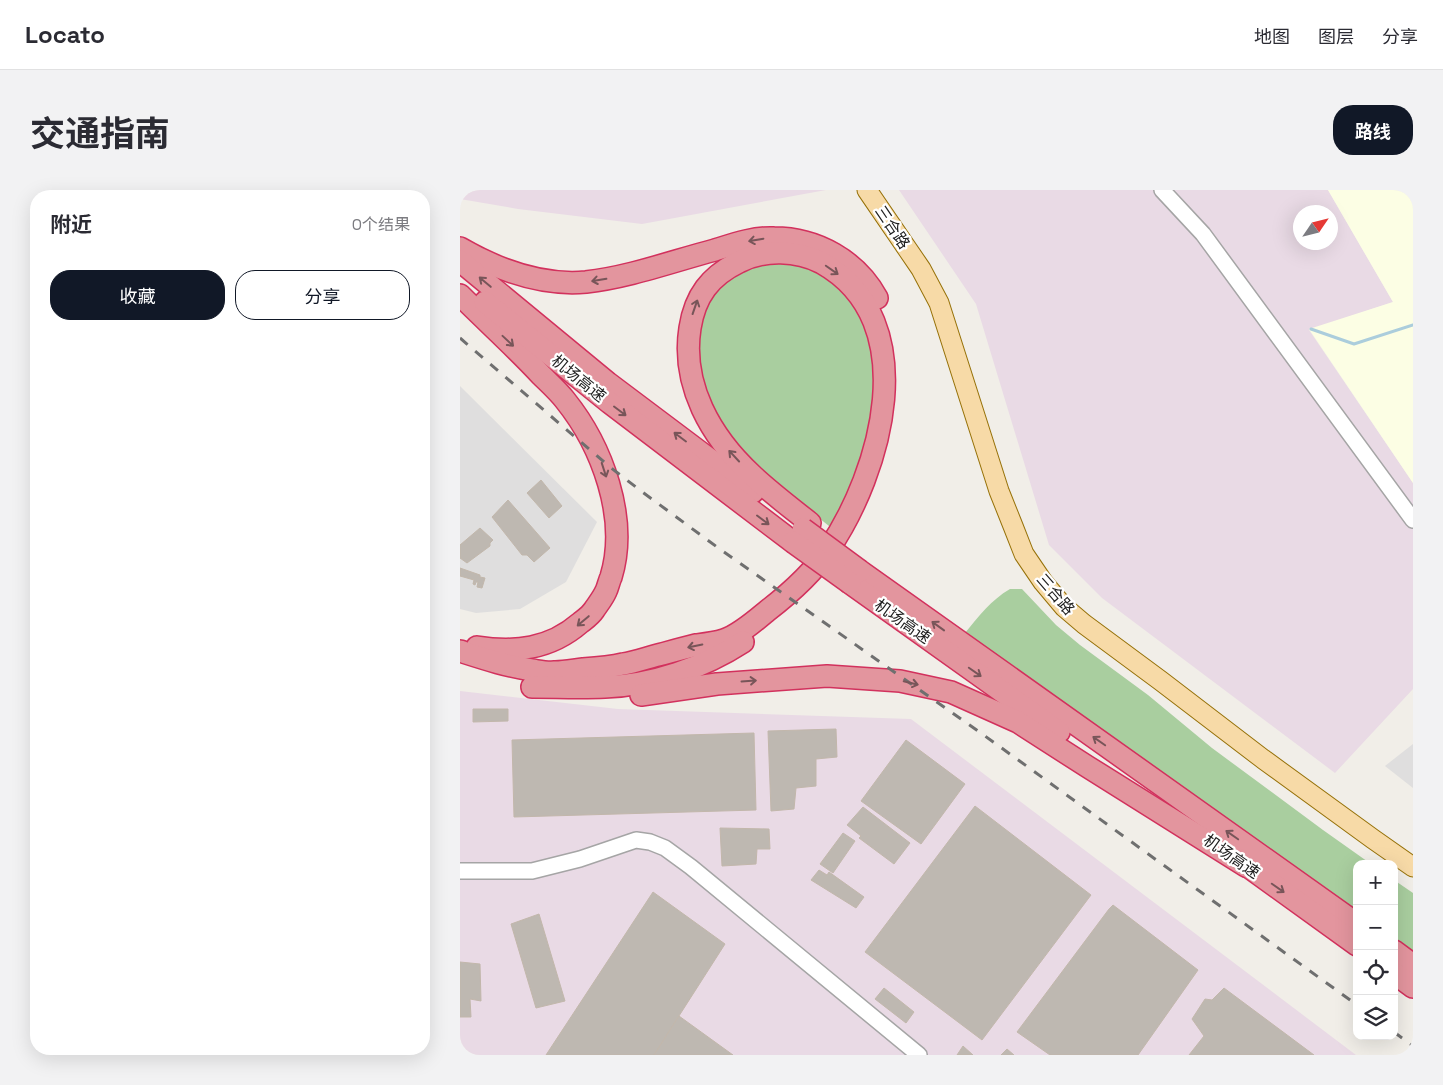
<!DOCTYPE html>
<html lang="zh">
<meta charset="utf-8">
<style>
body{margin:0;font-family:"Space Grotesk","Noto Sans SC",sans-serif;background:#f2f2f3;color:#2b2b33}
.controls{position:absolute;right:15px;bottom:15px;display:grid;overflow:hidden;border-radius:10px;box-shadow:0 5px 20px #0002}
.controls button{width:45px;height:45px;display:grid;place-items:center;padding:0;border:0;border-bottom:1px solid #e1e1e2;background:#fff;color:#2b2b33;font:25px sans-serif}
.compass{position:absolute;left:833px;top:15px;width:45px;height:45px;border-radius:50%;background:#fff;box-shadow:0 5px 20px #0002;rotate:55deg}
.list{margin:0;padding:0;list-style:none}
h2{display:flex;justify-content:space-between;align-items:center;height:65px;margin:0;padding:0 20px;font-size:21px}
h2 small{font-size:16px;font-weight:400;color:#7c7c81}
.actions{display:flex;gap:10px;padding:15px 20px}
.actions a{flex:1;padding:11px 0;border:1px solid #111827;border-radius:20px;text-align:center;font-size:18px;color:#111827}
.actions .main{background:#111827;color:#fff}
.icon{flex:none;width:28px;height:28px;fill:none;stroke:currentColor;stroke-width:2;stroke-linecap:round;stroke-linejoin:round}
.map{position:relative;flex:none;width:953px;height:865px;overflow:hidden;border-radius:20px}
header{display:flex;align-items:center;gap:30px;box-sizing:border-box;height:70px;padding:0 25px;background:#fff;border-bottom:1px solid #e1e1e2}
header strong{font-size:24px}
nav{display:flex;gap:28px;margin-inline-start:auto;font-size:18px}
.intro{display:flex;align-items:center;justify-content:space-between;box-sizing:border-box;height:120px;padding:0 30px}
h1{margin:0;font-size:35px}
.button{padding:12px 22px;border-radius:20px;background:#111827;color:#fff;font-size:18px;font-weight:700}
main{display:flex;gap:30px;padding:0 30px}
aside{flex:1;background:#fff;border-radius:20px;box-shadow:0 5px 20px #0002}
.map>svg:first-child{display:block}
</style>
<header>
<strong>Locato</strong>
<nav><a>地图</a><a>图层</a><a>分享</a></nav>
</header>
<div class="intro"><h1>交通指南</h1><a class="button">路线</a></div>
<main>
<aside>
<h2>附近<small>0个结果</small></h2>
<ul class="list">
</ul>
<div class="actions"><a class="main">收藏</a><a>分享</a></div>
</aside>
<div class="map">
<svg width="953" height="865" viewBox="0 0 953 865">
<rect width="100%" height="100%" fill="#f1eee8"/>
<g fill="#dfdede">
<polygon points="0,196 137,332 106,392 60,419 16,423 0,419"/>
<polygon points="953,554 953,598 925,576"/>
</g>
<g fill="#e9dae5" fill-rule="evenodd">
<polygon points="0,0 366,0 182,34 58,19 0,9"/>
<path d="M 439,0 L 868,0 L 933,112 L 849,140 L 953,293 L 953,499 L 875,583 L 642,408 L 589,355 L 516,114 ZM 841,22 L 871,22 L 871,52 L 841,52 Z"/>
<polygon points="0,501 158,519 451,529 896,865 0,865"/>
</g>
<polygon fill="#fcfee4" points="868,0 953,0 953,293 849,139 933,112"/>
<g fill="#a9ce9f">
<polygon points="318,67 359,77 407,127 419,180 410,257 374,340 304,284 255,231 235,170 244,112 261,88"/>
<path d="M 550,399 L 562,399 L 596,435 L 620,455 L 688,505 L 752,558 L 863,640 L 911,674 L 897,674 L 897,727 L 505,443 C 519,426 531,410 550,399 Z"/>
<polygon points="934,690 953,703 953,768 934,754"/>
</g>
<g fill="none" stroke-linecap="round" stroke-linejoin="round">
<polyline stroke="#abcddc" stroke-width="3" points="851,139 894,154 953,135"/>
</g>
<g fill="#beb8b1" stroke="#c2b7ab">
<polygon points="81,290 102,316 89,328 67,303"/>
<polygon points="48,310 90,358 74,372 67,365 62,365 32,327"/>
<polygon points="20,338 33,350 30,353 30,356 7,373 0,368 0,355"/>
<polygon points="0,378 20,385 20,387 25,388 22,398 17,397 18,392 16,392 15,395 13,394 14,390 0,386"/>
<polygon points="13,519 48,519 48,531 13,532"/>
<polygon points="376,539 377,567 356,569 356,596 336,598 334,619 311,621 308,541"/>
<polygon points="294,543 296,620 54,627 52,550"/>
<polygon points="446,550 505,594 461,654 401,611"/>
<polygon points="515,616 631,705 522,850 405,762"/>
<polygon points="403,617 450,653 434,674 399,648 401,646 387,635"/>
<polygon points="260,638 309,639 310,659 297,659 296,674 262,676"/>
<polygon points="383,643 395,651 373,683 360,674"/>
<polygon points="359,680 367,685 369,682 404,707 396,718 351,690"/>
<polygon points="193,702 265,754 194,865 86,865"/>
<polygon points="653,715 738,780 678,865 590,865 557,842 649,719"/>
<polygon points="79,724 105,811 76,818 51,734"/>
<polygon points="0,772 20,774 21,811 10,809 11,827 0,827"/>
<polygon points="424,798 454,822 446,833 415,809"/>
<polygon points="764,798 854,865 729,865 744,846 732,829 745,809 752,810"/>
<polygon points="219,826 273,865 194,865"/>
<polygon points="503,856 513,865 497,865"/>
<polygon points="547,859 554,865 541,865"/>
</g>
<g fill="none" stroke-linecap="round" stroke-linejoin="round">
<defs>
<g id="minor">
<polyline points="702,0 743,44 953,330"/>
<polyline points="0,681 72,681 120,669 176,650 190,652 205,658 231,677 459,865"/>
</g>
<polyline id="major" points="407,0 461,79 479,113 539,301 553,336 564,364 583,392 604,417 624,434 701,491 803,569 913,649 953,677"/>
<g id="highway">
<path d="M 0,58 C 38,80 82,96 126,92 C 170,87 213,71 255,60 C 274,54 294,47 314,48 C 357,48 397,71 417,108"/>
<polyline points="0,71 148,193 293,302"/>
<path d="M 0,105 C 27,132 55,157 81,185 C 89,193 98,201 105,210 C 142,256 169,328 151,387 C 149,391 148,397 146,401 C 143,408 138,414 134,420 C 130,426 125,429 120,433 C 90,459 55,463 17,457"/>
<polyline points="25,112 150,213 333,352"/>
<polyline points="400,381 897,734"/>
<polyline points="390,393 599,542"/>
<path d="M 0,461 C 25,469 46,476 72,480 C 79,481 87,483 95,482 C 104,482 114,480 123,479 C 137,478 150,477 163,474 C 176,472 189,467 202,464 C 213,461 224,458 236,455 C 245,454 255,453 264,450 C 279,445 295,431 307,421 C 329,404 352,384 368,360 C 421,283 465,131 362,73 C 337,60 304,59 279,72 C 250,86 235,106 230,138 C 221,195 251,247 292,285 C 310,302 330,317 350,333"/>
<path d="M 72,497 C 96,497 121,498 145,497 C 193,495 243,478 283,452"/>
<polyline points="181,505 257,494 367,486 440,491 491,502 558,532 628,577 786,676"/>
<polyline points="775,667 897,755"/>
<polyline points="934,761 953,775"/>
<polyline points="934,783 953,797"/>
</g>
</defs>
<use href="#minor" stroke="#a5a5a5" stroke-width="18"/>
<use href="#major" stroke="#967108" stroke-width="21"/>
<use href="#highway" stroke="#d2315d" stroke-width="24"/>
<use href="#minor" stroke="#fff" stroke-width="15"/>
<use href="#major" stroke="#f7daa7" stroke-width="19"/>
<use href="#highway" stroke="#e3959e" stroke-width="21"/>
<g stroke="#6f6f6f" stroke-width="3" stroke-dasharray="10 10" stroke-linecap="butt">
<polyline points="0,148 150,277 181,301 257,357 525,546 897,815"/>
<polyline points="934,842 953,856"/>
</g>
<defs>
<g id="highway-bridge">
<polyline points="343,339 400,381"/>
<polyline points="333,352 390,393"/>
</g>
</defs>
<use href="#highway-bridge" stroke="#d2315d" stroke-width="24" stroke-linecap="butt"/>
<use href="#highway-bridge" stroke="#e3959e" stroke-width="21"/>
</g>
<defs><path id="oneway-shaft" d="M-6 0H5M1.5-3L5.5 0L1.5 3" fill="none" stroke-width="1.6" stroke-linecap="round" stroke-linejoin="round" transform="scale(1.25)"/></defs>
<g stroke="#785559">
<use href="#oneway-shaft" transform="translate(296 50) rotate(170)"/>
<use href="#oneway-shaft" transform="translate(372 80) rotate(35)"/>
<use href="#oneway-shaft" transform="translate(139 90) rotate(171)"/>
<use href="#oneway-shaft" transform="translate(25 92) rotate(-140)"/>
<use href="#oneway-shaft" transform="translate(235 117) rotate(-71)"/>
<use href="#oneway-shaft" transform="translate(48 151) rotate(43)"/>
<use href="#oneway-shaft" transform="translate(160 221) rotate(37)"/>
<use href="#oneway-shaft" transform="translate(220 247) rotate(-143)"/>
<use href="#oneway-shaft" transform="translate(274 266) rotate(-133)"/>
<use href="#oneway-shaft" transform="translate(144 280) rotate(72)"/>
<use href="#oneway-shaft" transform="translate(303 330) rotate(37)"/>
<use href="#oneway-shaft" transform="translate(123 431) rotate(140)"/>
<use href="#oneway-shaft" transform="translate(478 436) rotate(-144)"/>
<use href="#oneway-shaft" transform="translate(235 456) rotate(168)"/>
<use href="#oneway-shaft" transform="translate(515 482) rotate(35)"/>
<use href="#oneway-shaft" transform="translate(289 491) rotate(-4)"/>
<use href="#oneway-shaft" transform="translate(451 493) rotate(13)"/>
<use href="#oneway-shaft" transform="translate(639 551) rotate(-145)"/>
<use href="#oneway-shaft" transform="translate(772 645) rotate(-145)"/>
<use href="#oneway-shaft" transform="translate(818 698) rotate(35)"/>
</g>
<g text-anchor="middle" stroke-width="4.5" stroke-linejoin="round" paint-order="stroke">
<g font-size="16" fill="#212121" stroke="#fff">
<text transform="translate(433 37) rotate(56)" y="6">三合路</text>
<text transform="translate(119 188) rotate(39)" y="6">机场高速</text>
<text transform="translate(596 404) rotate(49)" y="6">三合路</text>
<text transform="translate(443 431) rotate(35)" y="6">机场高速</text>
<text transform="translate(772 666) rotate(35)" y="6">机场高速</text>
</g>
</g>
</svg>
<div class="controls">
<button>+</button>
<button>−</button>
<button><svg class="icon" aria-label="locate" viewBox="0 0 24 24"><circle cx="12" cy="12" r="6"/><path d="M12 2v4M12 18v4M2 12h4M18 12h4"/></svg></button>
<button><svg class="icon" aria-label="layers" viewBox="0 0 24 24"><path d="M12 4l9 5-9 5-9-5zM3 14l9 5 9-5"/></svg></button>
</div>
<svg class="compass" viewBox="-18 -18 36 36"><path d="M0-13l5 13h-10z" fill="#e53935"/><path d="M0 13l5-13h-10z" fill="#7c7c81"/></svg>
</div>
</main>
